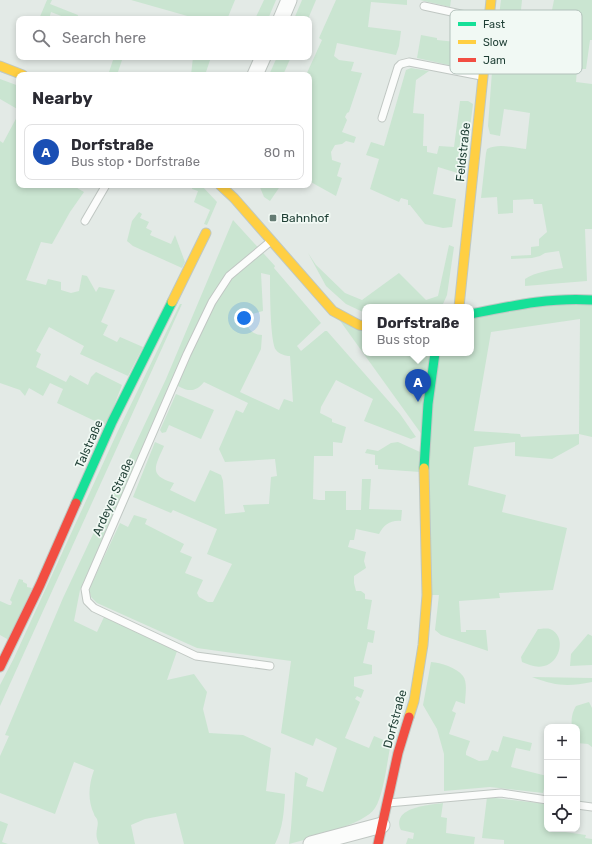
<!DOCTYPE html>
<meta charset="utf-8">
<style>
body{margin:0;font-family:Rubik,sans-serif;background:#f7f7f7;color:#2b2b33}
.controls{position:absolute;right:12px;bottom:12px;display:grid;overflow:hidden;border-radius:8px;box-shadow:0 2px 6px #0003}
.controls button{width:36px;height:36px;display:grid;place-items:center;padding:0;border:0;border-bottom:1px solid #e1e1e2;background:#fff;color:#2b2b33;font:20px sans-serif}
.you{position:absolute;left:244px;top:318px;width:14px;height:14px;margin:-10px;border:3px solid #fff;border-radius:50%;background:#1a73e8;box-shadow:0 0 0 6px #1a73e833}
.badge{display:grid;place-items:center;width:26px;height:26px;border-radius:50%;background:#1a73e8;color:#fff;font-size:13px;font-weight:700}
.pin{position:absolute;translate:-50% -33px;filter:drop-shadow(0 1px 2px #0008)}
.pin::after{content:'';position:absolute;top:21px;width:14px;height:12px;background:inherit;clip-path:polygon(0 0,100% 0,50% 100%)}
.popup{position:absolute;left:362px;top:304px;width:112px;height:52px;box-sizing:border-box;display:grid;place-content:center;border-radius:8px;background:#fff;filter:drop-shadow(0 1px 3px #0005);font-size:13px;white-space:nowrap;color:#7c7c81}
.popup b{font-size:15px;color:#2b2b33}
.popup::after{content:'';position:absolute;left:50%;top:100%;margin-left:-8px;border:8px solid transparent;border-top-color:#fff}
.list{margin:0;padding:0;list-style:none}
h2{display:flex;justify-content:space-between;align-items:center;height:52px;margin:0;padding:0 16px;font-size:17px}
h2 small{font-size:13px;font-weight:400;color:#7c7c81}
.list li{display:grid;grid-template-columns:26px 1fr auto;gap:12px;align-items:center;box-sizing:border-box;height:56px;margin:0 8px 8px;padding:0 8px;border:1px solid #e1e1e2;border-radius:8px}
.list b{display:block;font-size:15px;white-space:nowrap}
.list p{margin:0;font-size:13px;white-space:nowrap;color:#7c7c81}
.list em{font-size:13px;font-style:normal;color:#7c7c81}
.icon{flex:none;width:22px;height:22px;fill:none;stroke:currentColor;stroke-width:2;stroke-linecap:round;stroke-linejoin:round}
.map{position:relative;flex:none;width:592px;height:844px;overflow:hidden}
.search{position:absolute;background:#fff;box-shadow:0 2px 6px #0003;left:16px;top:16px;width:296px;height:44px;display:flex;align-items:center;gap:10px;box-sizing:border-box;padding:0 14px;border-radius:8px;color:#7c7c81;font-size:15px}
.panel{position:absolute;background:#fff;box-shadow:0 2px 6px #0003;left:16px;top:72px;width:296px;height:116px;border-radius:8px}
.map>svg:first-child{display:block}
</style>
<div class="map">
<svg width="592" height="844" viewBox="0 0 592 844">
<rect width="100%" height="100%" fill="#e3eae6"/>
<g fill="#cae5d1" fill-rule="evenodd">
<polygon points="47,0 52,0 50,4 78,15 77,19 69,19 51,12 49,19 39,19"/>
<polygon points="131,0 235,0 228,17 232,19 198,19"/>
<polygon points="264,0 276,0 268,19 255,19"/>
<polygon points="302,0 316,0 308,19 294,19"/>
<polygon points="336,0 407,0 407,5 371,2 368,27 401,31 399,46 396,55 337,43 334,56 339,60 354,62 351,71 362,73 349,112 347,113 345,117 347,120 342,132 356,137 354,143 346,141 342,144 335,145 331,152 332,160 341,163 337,176 342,178 336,196 309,181 309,75 306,75 322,40 319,38"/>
<polygon points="420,0 451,0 450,7"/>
<path d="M 501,0 L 522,0 L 521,10 L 551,15 L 554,0 L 592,0 L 592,40 L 590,40 L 586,69 L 577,69 L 576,82 L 592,84 L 592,229 L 585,229 L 587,281 L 525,286 L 525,279 C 536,272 550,270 563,268 L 559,251 L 545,253 L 540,256 L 532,258 L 511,259 L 511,256 L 531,255 L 531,247 L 539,246 L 539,239 L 547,232 L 542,204 L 534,204 L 533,199 L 513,200 L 513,213 L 498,214 L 497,197 L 481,198 L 486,153 L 487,149 C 499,143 514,148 526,149 L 530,113 L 504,109 L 500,136 L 490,134 L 488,126 L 493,58 L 498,53 L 519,49 L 536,50 L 535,55 L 549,57 L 549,68 L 568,69 L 573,35 L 538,31 L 537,35 L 519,33 L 500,42 L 496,39 Z"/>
<polygon points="468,22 473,24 480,30 475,69 471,70 417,58 421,35 437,38 437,40 466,43"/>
<polygon points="114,57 123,57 117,75 108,75"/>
<polygon points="193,57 211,57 206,72 213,75 191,75"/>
<polygon points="277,57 291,57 283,75 269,75"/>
<polygon points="411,68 429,71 416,80 413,113 424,114 423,146 427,146 427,152 437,154 439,146 454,147 460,101 468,101 473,104 464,175 438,167 433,194 456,199 452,227 443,228 425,224 410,205 408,205 408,200 401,198 399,202 370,189 379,159 366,155 371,142 384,146 406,70"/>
<polygon points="0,79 19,86 19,110 0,99"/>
<polygon points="19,113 19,185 72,185 84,192 70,212 52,244 41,242 26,280 46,285 48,279 61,282 61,290 71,293 79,291 82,275 87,276 96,292 99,287 115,290 101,322 108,325 103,335 117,342 120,337 143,347 128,376 80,354 84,346 49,327 36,351 41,354 36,367 66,382 70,375 88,385 91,377 96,372 122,385 107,424 99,423 57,403 63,389 50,383 43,396 29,388 25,396 20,390 0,383 0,141 3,143"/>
<polygon points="193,185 201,185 217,202 207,225 204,224 210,210 194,202 198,191 192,189"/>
<polygon points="259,185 281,185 270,201 264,197"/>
<polygon points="139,212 142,214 140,218 149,222 146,228 152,231 150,235 171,244 175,235 185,262 182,268 133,246 127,241 132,221"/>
<path d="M 233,220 L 275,266 L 274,268 L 321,323 L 297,346 L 301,351 L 325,331 L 327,331 L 400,414 L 416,437 L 411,439 L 364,421 L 373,399 L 336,380 L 321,407 L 320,413 L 332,419 L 332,422 L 346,427 L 342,443 L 333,442 L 333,456 L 314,456 L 313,499 L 319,500 L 325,500 L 325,491 L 346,491 L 346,510 L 361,510 L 362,479 L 371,479 L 369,509 L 402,510 L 401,521 C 390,520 384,525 379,534 L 356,529 L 354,540 L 350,540 L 348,547 L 366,552 L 364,561 L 366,568 L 354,576 L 354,583 L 356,591 L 361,591 L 365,594 L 365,599 L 372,600 L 367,629 L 375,631 L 373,643 L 368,642 L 363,663 L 372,665 L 372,674 L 354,677 L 354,686 L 351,685 L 364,690 L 361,698 L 357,696 L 355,699 L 360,702 L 345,738 L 369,748 L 374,736 L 391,743 C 387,761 384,794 375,808 C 366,824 307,839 289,844 L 291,828 L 295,772 L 308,778 L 306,786 L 323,792 L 337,748 L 316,738 L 313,746 L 281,733 L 291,661 L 197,648 L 97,603 L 91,597 L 89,589 L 120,523 L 128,527 L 134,515 L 147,519 L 145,524 L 184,544 L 180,552 L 192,557 L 185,573 L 203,580 L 197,593 L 199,597 L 208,602 L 213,602 L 232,564 L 207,554 L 217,529 L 173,510 L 171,513 L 133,497 L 155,442 L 164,446 C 155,467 148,475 174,483 L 170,490 L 195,502 L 210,470 L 221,475 L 223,481 L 225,514 L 245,512 L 243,505 L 269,504 L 271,477 L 277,476 L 275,459 L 225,462 L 219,449 L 236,410 L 243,413 L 248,403 L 204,382 C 193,396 183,389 171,382 L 168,392 L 80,590 L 74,621 L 97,632 L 104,617 L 177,651 L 167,680 L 194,674 L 207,692 L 203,709 L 209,733 L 243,735 L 271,748 L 266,791 L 285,794 C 284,812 283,828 275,844 L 184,844 L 176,813 L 145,819 L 131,825 L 135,844 L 99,844 C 93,832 100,827 97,819 C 96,817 94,816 94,814 C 87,799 89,784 94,770 L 74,762 L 55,814 L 0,793 L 0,756 L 9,736 L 5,735 L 63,598 L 166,379 ZM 261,273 L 270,275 C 270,288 270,343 276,350 C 279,354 286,356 290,356 L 293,402 L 284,399 L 279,410 L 240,392 L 261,349 L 262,335 C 253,335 248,329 246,322 L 252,314 L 263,311 Z"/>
<polygon points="449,245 454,247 447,295 443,304 438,307 365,307 365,313 346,304 326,286 308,253 316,265 345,293 362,300 399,273 426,300 438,296"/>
<path d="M 592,300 L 592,437 L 579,434 L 579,444 L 552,459 L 515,456 L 515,442 L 474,447 L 468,485 L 506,495 L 502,512 L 567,528 L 553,590 L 499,593 L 500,598 L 459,601 L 461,632 L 466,632 L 466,630 L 486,630 L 488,651 L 441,635 L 435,630 L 439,595 L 427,595 L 425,439 L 333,311 L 365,326 L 365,353 L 471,353 L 471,314 ZM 580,319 L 579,434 L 521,437 L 520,434 L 474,431 L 491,332 Z"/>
<polygon points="180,304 182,304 0,706 0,685 14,658 117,433"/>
<polygon points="176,394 214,410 201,439 169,425 166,432 162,433 160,430"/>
<polygon points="398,442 420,452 420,472 378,469 378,465 375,465 375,455 365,453 367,449 378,451 391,443"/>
<polygon points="19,579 23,580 23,582 27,584 27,587 32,588 9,640 0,635 0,601 9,605 11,605 12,602 10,600"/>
<path d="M 538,629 C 541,629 547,628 550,629 C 567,636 560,663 544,666 C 536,668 530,665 522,662 L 521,657 Z"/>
<polygon points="588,634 592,636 592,665 570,666 571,654"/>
<path d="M 431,662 C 441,663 456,667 463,676 C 468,683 465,696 465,704 L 456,701 L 452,711 L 456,713 L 449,734 L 470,741 L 466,752 L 466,755 L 479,761 L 488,760 L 492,750 L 498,752 L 503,736 L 532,743 L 530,751 L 516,748 L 511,767 L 547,776 L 543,793 L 490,787 L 444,791 L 444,754 L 437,729 L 423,705 Z"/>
<path d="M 532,677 L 592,678 L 592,682 C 567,687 556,686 532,677 Z"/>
<path d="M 589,702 L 592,708 L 592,758 L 592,747 L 588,744 L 577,743 L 577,727 L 572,727 C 571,719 572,713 576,706 Z"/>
<polygon points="487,797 547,804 547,829 565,829 565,832 586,835 585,838 592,839 592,844 504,844 504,840 482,838"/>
<path d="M 443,803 L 441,817 L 447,818 L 446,833 L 475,837 L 474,844 L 406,844 L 408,838 L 413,839 L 414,833 L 401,830 C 391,807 429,805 443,803 Z"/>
<polygon points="0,821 8,824 2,842 8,844 0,844"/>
</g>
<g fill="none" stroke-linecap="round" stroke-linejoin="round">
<defs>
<g id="lane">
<polyline points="424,6 470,16 487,22"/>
<polyline points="382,118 398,67 401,64 409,62 481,76"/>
<polyline points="85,221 106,185"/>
<polyline points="270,666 196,656 94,608 87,601 85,589 187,354 212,302 229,276 271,241"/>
<polyline points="388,803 501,793 547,800"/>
<polyline points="577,805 592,807"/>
</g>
<g id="street">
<polyline points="281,19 289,0"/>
<polyline points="255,75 263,57"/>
<polyline points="311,844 382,825"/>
</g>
<g id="fast">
<path d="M 471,314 C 511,306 551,297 592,300"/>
<polyline points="424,468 428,404 435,353"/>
<polyline points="76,503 112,422 172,302"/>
</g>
<g id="slow">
<polyline points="0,66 23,75"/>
<polyline points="220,185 234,198 333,311 359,325 365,326"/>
<polyline points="172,302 206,233"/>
<polyline points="459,307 491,0"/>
<polyline points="409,717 414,701 423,645 427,595 424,468"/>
</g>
<g id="jam">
<polyline points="0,667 40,585 76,503"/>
<polyline points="378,844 398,753 409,717"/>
</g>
</defs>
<use href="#lane" stroke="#c0c7c3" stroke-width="9"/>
<use href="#street" stroke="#c0c7c3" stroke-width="17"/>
<use href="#fast" stroke="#bec8c3" stroke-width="11"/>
<use href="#slow" stroke="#bec8c3" stroke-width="11"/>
<use href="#jam" stroke="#bec8c3" stroke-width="11"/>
<use href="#lane" stroke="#fbfcfb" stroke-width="7"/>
<use href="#street" stroke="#fbfcfb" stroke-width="15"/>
<use href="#fast" stroke="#16e098" stroke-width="9"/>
<use href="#slow" stroke="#ffcf43" stroke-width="9"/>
<use href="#jam" stroke="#f24e42" stroke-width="9"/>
</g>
<rect fill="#647b73" stroke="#f1f9f4" stroke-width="1.5" x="269" y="214" width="8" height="8" rx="2"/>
<g text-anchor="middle" stroke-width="3.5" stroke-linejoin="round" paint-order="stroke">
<g font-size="12" fill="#1f3f35" stroke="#f1f9f4">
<text transform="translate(463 152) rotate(-84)" y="4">Feldstraße</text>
<text transform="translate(89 444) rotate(-66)" y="4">Talstraße</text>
<text transform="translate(113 497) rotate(-66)" y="4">Ardeyer Straße</text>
<text transform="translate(395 719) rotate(-75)" y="4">Dorfstraße</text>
</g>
<g font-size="12" fill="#1f3f35" stroke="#f1f9f4" text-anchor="start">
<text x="281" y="222">Bahnhof</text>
</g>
</g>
<rect x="450" y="10" width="132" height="64" rx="6" fill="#f1f9f4" stroke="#b2c1bb" stroke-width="1"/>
<rect x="458" y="22" width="18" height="4" fill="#16e098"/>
<rect x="458" y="40" width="18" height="4" fill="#ffcf43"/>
<rect x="458" y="58" width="18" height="4" fill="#f24e42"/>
<g font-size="11" fill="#1f3f35">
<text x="483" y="28">Fast</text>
<text x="483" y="46">Slow</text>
<text x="483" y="64">Jam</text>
</g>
</svg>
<div class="controls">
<button>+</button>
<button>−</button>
<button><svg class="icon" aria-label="locate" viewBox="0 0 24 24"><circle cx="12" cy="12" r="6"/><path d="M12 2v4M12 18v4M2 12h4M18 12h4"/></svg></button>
</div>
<div class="you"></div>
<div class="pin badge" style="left:418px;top:402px;background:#1a4fb4">A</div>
<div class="popup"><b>Dorfstraße</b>Bus stop</div>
<div class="search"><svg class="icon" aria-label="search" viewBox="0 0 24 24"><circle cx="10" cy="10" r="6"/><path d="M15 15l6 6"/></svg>Search here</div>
<section class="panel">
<h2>Nearby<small></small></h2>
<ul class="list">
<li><span class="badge" style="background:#1a4fb4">A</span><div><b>Dorfstraße</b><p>Bus stop · Dorfstraße</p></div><em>80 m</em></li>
</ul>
</section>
</div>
